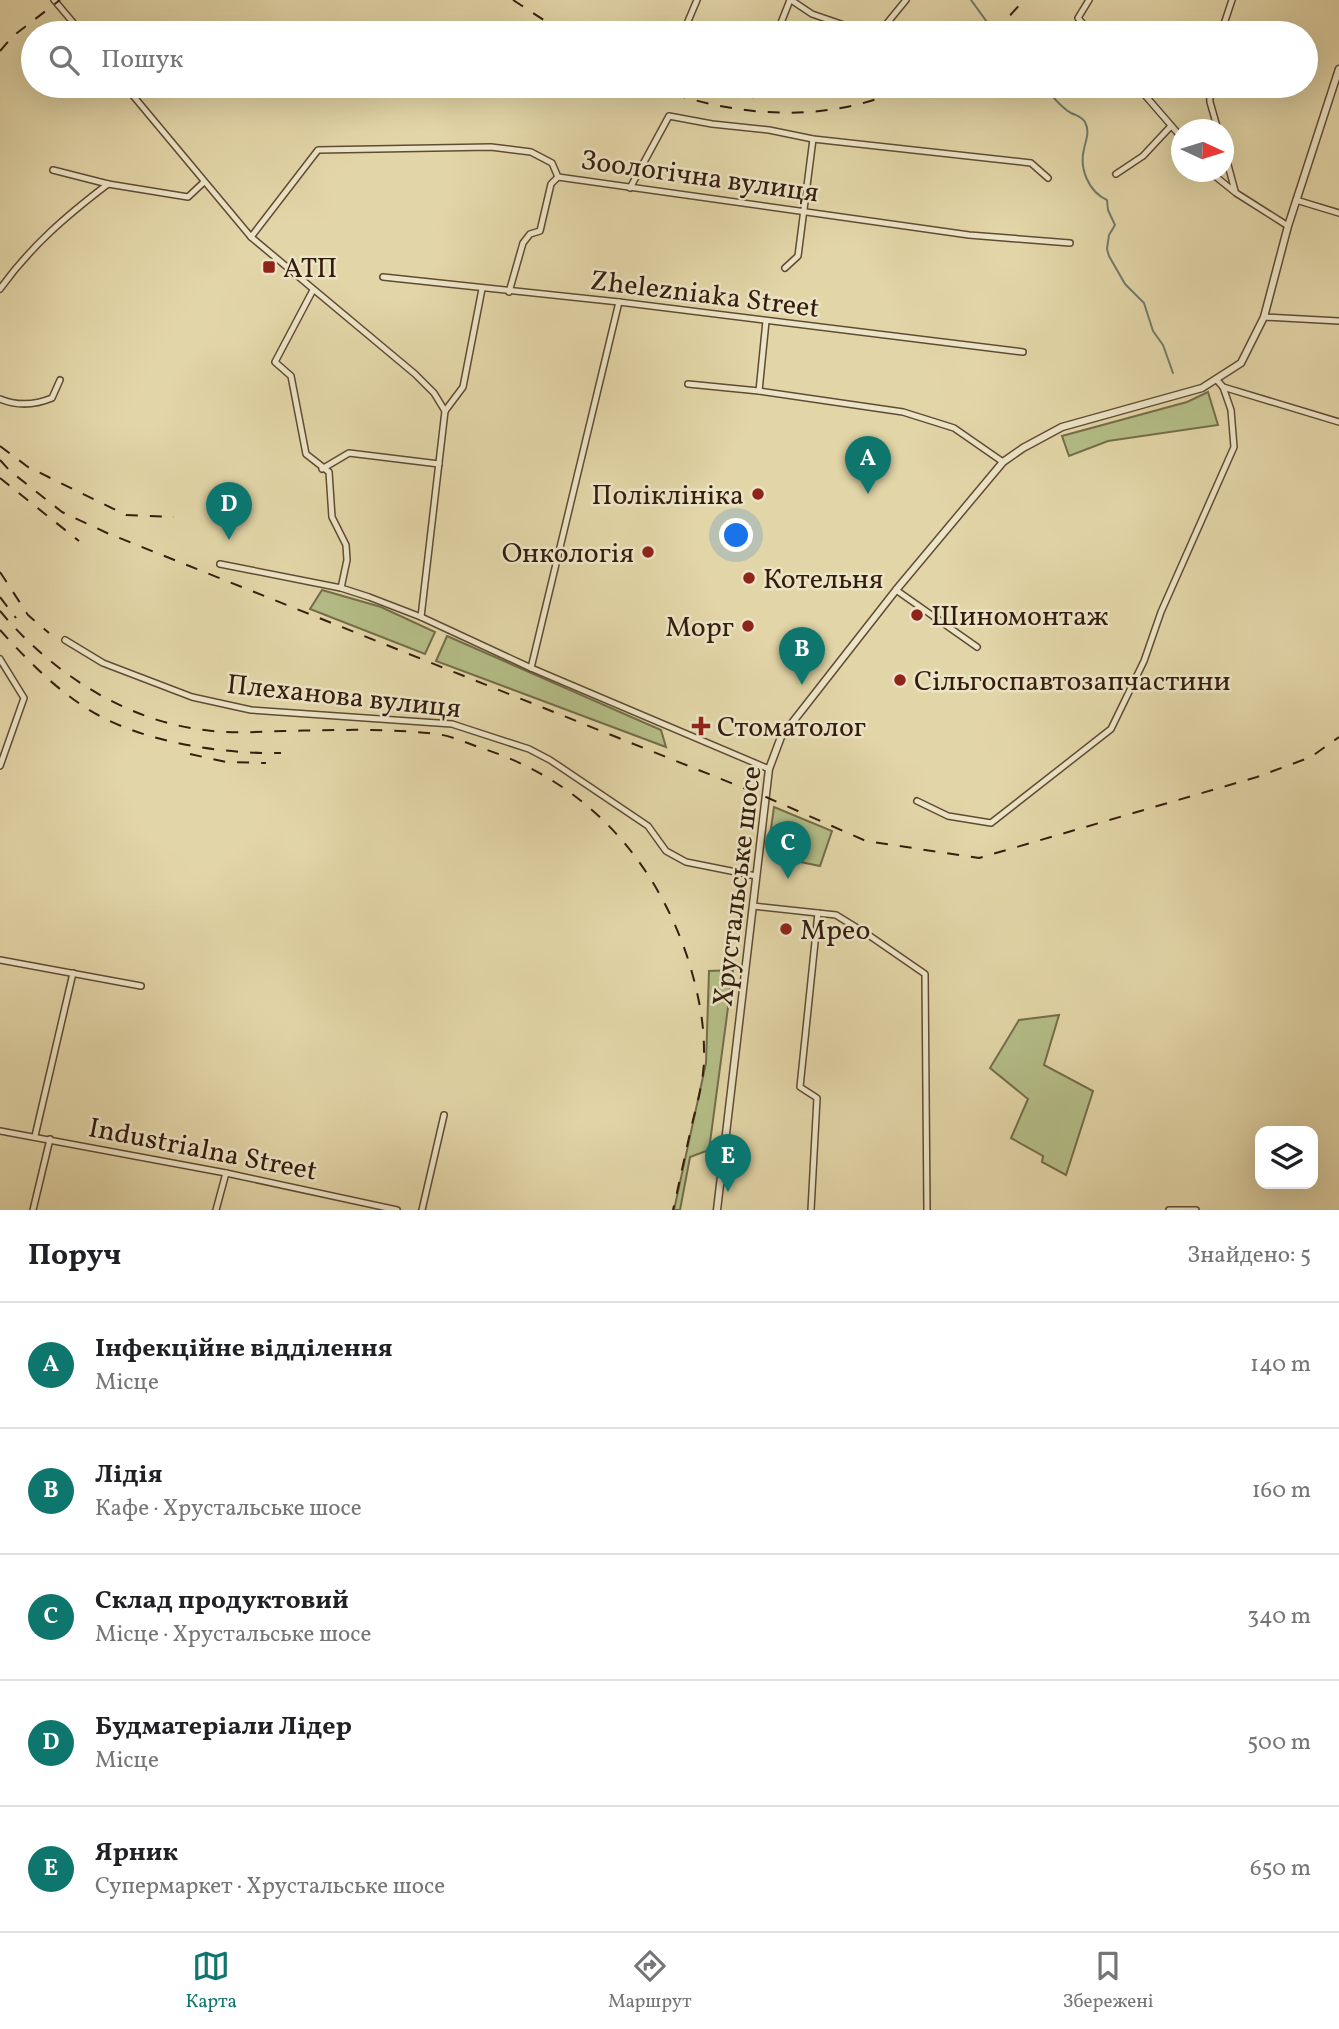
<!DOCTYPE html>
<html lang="uk">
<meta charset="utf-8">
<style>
body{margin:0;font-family:Vollkorn,serif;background:#f2f2f2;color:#202124}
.controls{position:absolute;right:21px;bottom:21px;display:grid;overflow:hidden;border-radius:14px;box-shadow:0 7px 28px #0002}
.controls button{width:63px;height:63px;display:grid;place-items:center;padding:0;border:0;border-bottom:2px solid #e0e0e0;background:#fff;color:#202124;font:35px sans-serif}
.compass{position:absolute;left:1171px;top:119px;width:63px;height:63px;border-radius:50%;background:#fff;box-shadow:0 7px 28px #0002;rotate:94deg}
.you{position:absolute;left:737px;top:536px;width:24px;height:24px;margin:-18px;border:5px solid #fff;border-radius:50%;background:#1a73e8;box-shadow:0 0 0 10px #1a73e833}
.badge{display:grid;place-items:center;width:46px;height:46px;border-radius:50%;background:#0f766e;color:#fff;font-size:23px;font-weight:700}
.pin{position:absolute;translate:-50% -58px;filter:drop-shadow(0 2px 4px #0008)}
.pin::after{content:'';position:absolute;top:37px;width:24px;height:21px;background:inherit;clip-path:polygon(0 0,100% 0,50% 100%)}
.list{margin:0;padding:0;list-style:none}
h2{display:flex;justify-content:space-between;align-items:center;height:91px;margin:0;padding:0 28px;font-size:30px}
h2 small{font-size:23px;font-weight:400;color:#757577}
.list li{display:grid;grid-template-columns:46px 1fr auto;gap:21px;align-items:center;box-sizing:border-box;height:126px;padding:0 28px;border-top:2px solid #e0e0e0}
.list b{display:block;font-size:26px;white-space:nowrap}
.list p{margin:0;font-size:23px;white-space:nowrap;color:#757577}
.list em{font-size:23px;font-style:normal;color:#757577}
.icon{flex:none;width:38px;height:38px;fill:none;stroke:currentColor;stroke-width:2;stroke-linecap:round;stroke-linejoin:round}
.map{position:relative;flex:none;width:1339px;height:1210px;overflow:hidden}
.search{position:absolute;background:#fff;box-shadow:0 7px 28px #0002;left:21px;right:21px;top:21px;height:77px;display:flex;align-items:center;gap:18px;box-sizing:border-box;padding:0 24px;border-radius:38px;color:#757577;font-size:26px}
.sheet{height:721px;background:#fff}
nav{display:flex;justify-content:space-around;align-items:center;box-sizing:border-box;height:98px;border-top:2px solid #e0e0e0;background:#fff;font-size:19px;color:#757577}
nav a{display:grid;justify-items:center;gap:4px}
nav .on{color:#0f766e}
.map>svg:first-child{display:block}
</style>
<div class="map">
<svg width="1339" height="1210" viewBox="0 0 1339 1210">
<rect width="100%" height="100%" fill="#e2d5a7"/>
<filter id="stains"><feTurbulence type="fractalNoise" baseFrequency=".00286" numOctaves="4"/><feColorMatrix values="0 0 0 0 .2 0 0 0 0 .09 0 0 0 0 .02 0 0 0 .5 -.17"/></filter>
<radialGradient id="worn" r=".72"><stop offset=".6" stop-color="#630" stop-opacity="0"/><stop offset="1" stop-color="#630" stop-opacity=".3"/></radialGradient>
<g fill="#b4bd87" stroke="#746d4a" stroke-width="2">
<polygon points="1208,392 1218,425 1108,441 1069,456 1062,436 1187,402"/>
<polygon points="322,590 381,607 435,632 425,654 310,609"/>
<polygon points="447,636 661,730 666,747 436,661"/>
<polygon points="774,807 832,831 820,866 776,857 777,846 769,843"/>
<polygon points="733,970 709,1150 690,1157 680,1210 674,1210 706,1063 709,971"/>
<polygon points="1059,1015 1044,1065 1093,1091 1066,1175 1042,1162 1043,1156 1011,1138 1028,1099 990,1068 1019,1020"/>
</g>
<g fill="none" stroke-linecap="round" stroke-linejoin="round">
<g stroke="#6f7a6b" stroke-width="2">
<polyline points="971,0 995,33"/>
<path d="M 1043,86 C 1052,95 1060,107 1071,113 C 1077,116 1081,116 1085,122 C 1090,132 1086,139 1084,149 C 1079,169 1089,192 1107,200 L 1108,210 L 1115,225 L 1109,235 L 1107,249 L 1109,256 L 1125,284 L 1144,303 L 1153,331 L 1163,345 L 1173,373"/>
</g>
<defs>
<g id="minor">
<polyline points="54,0 82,33"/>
<polyline points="791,0 812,14 867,33"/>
<polyline points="1089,0 1078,18 1091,33"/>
<polyline points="683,33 697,0"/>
<polyline points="777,33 790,0"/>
<polyline points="879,33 906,0"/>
<polyline points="1221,33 1232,0"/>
<polyline points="125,86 251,237 415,374 434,393 445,411"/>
<polyline points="1137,86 1182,138"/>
<polyline points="1209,86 1210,102 1218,130"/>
<polyline points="832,88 834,86"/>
<polyline points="752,94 755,86"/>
<polyline points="1224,150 1235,191"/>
<polyline points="53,170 108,184 188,197 204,182"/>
<polyline points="1210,172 1236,193 1288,226"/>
<polyline points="1116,174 1143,156 1171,126"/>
<polyline points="630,188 669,116 712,124 769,130 813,139 1031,163 1048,178"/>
<polyline points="1296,200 1339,213"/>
<polyline points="251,237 318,150 491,147 531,152 552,163 558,177 969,235 1070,243"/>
<polyline points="785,268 798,256 813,139"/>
<polyline points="383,277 619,302 1023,352"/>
<path d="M 0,289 C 31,246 66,216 108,184"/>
<polyline points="313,290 275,362 291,376 306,454 329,472 332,517 346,545 347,560 341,588"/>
<polyline points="509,292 523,243 530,234 540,231 551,184 558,177"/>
<polyline points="1264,317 1339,321"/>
<polyline points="1216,379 1223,387 1339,422"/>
<polyline points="688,384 759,391 903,412 954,428 1003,462"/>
<polyline points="759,391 766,321"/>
<path d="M 0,399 C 17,406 35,405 52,398 L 60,380"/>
<polyline points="322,469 349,453 439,464"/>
<polyline points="220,564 341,588 369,597 421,617 531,668 769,769"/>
<polyline points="896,590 977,647"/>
<polyline points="421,617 445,411 463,387 482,289"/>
<polyline points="65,640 103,663 192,697 251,710 452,724 529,749 550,760 648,826 666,851 686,862 756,876"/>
<polyline points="0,659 24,698 0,766"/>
<polyline points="531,668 619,302"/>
<polyline points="917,801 948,816 991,823 1111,729 1144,661 1161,612 1234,447 1231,410 1223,387"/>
<polyline points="753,906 836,915 870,936 925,974 927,1210"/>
<polyline points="0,960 141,986"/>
<polyline points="0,1131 226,1173 397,1210"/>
<polyline points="35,1136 73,973"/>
<polyline points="33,1210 50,1139"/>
<polyline points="216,1210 226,1173"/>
<polyline points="422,1210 444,1115"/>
<polyline points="811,1210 817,1098 800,1087 818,913"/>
<polyline points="1169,1210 1196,1210"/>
</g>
<polyline id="tertiary" points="717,1210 769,769 781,737 896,590 1003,462 1023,448 1062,427 1202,388 1241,363 1264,317 1288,226 1339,69"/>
</defs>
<use href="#minor" stroke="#604b34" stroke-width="8"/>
<use href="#tertiary" stroke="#604b34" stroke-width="9"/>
<use href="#minor" stroke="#ece4c6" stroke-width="5"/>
<use href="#tertiary" stroke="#ece4c6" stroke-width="6"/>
<g stroke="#351d0e" stroke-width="2" stroke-dasharray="12 12" stroke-linecap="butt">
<polyline points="513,0 564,33"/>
<polyline points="994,33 1024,0"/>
<polyline points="0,51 13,36 60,0"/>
<path d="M 651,86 C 735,118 827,125 910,86"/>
<polyline points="0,446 28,467 126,515 174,517"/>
<polyline points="0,460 10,471 62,512 107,533 766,797 866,841 979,858 1257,777 1311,757 1339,737"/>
<polyline points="0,478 79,541"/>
<polyline points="0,572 28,615 49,633"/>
<polyline points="0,597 16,618"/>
<path d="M 0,611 C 49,670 121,718 197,729 C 226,734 255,732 284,731 C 335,730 386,728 437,734 C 451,736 465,742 478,747 C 582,779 654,856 688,959 C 697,988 704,1019 704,1050 C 705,1074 699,1097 693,1120 C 686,1150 680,1180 673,1210"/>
<path d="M 0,630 C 29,662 60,694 98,715 C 149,743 223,754 281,753"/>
<polyline points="190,754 226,762 266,763"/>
</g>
</g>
<g fill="#8f2418" stroke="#ece4c6" stroke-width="2.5">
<rect x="262" y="260" width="14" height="14" rx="3.5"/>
<circle cx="758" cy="494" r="7"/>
<circle cx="648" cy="552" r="7"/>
<circle cx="749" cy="578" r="7"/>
<circle cx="917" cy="615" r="7"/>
<circle cx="748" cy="626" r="7"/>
<circle cx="900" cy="680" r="7"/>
<path d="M697.5 715.5h7v7h7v7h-7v7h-7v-7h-7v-7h7z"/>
<circle cx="786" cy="929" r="7"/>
</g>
<g text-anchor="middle" stroke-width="5" stroke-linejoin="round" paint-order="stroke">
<g font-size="28" fill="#351d0e" stroke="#ece4c6">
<text transform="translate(700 175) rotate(8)" y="10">Зоологічна вулиця</text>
<text transform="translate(705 293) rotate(7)" y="10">Zhelezniaka Street</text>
<text transform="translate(344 695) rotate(6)" y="10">Плеханова вулиця</text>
<text transform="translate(736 886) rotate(-83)" y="10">Хрустальське шосе</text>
<text transform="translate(203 1148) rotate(11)" y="10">Industrialna Street</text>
</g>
<g font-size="28" fill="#351d0e" stroke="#ece4c6" text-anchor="start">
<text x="283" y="277">АТП</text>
<text x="744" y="504" text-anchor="end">Поліклініка</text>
<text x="634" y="562" text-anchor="end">Онкологія</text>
<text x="763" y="588">Котельня</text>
<text x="931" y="625">Шиномонтаж</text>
<text x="734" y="636" text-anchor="end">Морг</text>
<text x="914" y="690">Сільгоспавтозапчастини</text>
<text x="717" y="736">Стоматолог</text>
<text x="800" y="939">Мрео</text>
</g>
</g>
<rect width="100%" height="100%" filter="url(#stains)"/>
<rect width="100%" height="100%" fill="url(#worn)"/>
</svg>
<div class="controls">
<button><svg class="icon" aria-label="layers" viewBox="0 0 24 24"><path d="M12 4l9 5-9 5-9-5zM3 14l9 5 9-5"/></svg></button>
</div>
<svg class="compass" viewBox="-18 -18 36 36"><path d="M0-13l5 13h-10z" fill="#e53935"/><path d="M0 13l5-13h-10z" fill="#757577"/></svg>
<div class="you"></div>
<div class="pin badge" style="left:868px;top:494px">A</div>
<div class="pin badge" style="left:802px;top:685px">B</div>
<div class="pin badge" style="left:788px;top:879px">C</div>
<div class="pin badge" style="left:229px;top:540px">D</div>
<div class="pin badge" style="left:728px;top:1192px">E</div>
<div class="search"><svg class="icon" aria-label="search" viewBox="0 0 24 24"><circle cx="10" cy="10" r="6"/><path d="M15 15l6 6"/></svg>Пошук</div>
</div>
<section class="sheet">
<h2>Поруч<small>Знайдено: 5</small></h2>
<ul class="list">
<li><span class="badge">A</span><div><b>Інфекційне відділення</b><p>Місце</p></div><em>140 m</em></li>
<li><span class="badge">B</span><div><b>Лідія</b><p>Кафе · Хрустальське шосе</p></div><em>160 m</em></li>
<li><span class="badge">C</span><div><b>Склад продуктовий</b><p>Місце · Хрустальське шосе</p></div><em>340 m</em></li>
<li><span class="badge">D</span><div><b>Будматеріали Лідер</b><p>Місце</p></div><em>500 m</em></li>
<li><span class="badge">E</span><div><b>Ярник</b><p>Супермаркет · Хрустальське шосе</p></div><em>650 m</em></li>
</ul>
</section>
<nav>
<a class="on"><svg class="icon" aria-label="map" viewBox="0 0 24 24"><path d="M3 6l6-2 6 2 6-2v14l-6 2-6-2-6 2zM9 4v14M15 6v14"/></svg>Карта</a>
<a><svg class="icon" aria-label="directions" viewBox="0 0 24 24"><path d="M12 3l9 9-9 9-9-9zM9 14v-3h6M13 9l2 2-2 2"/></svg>Маршрут</a>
<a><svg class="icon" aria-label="saved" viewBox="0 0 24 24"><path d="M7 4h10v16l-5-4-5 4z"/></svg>Збережені</a>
</nav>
